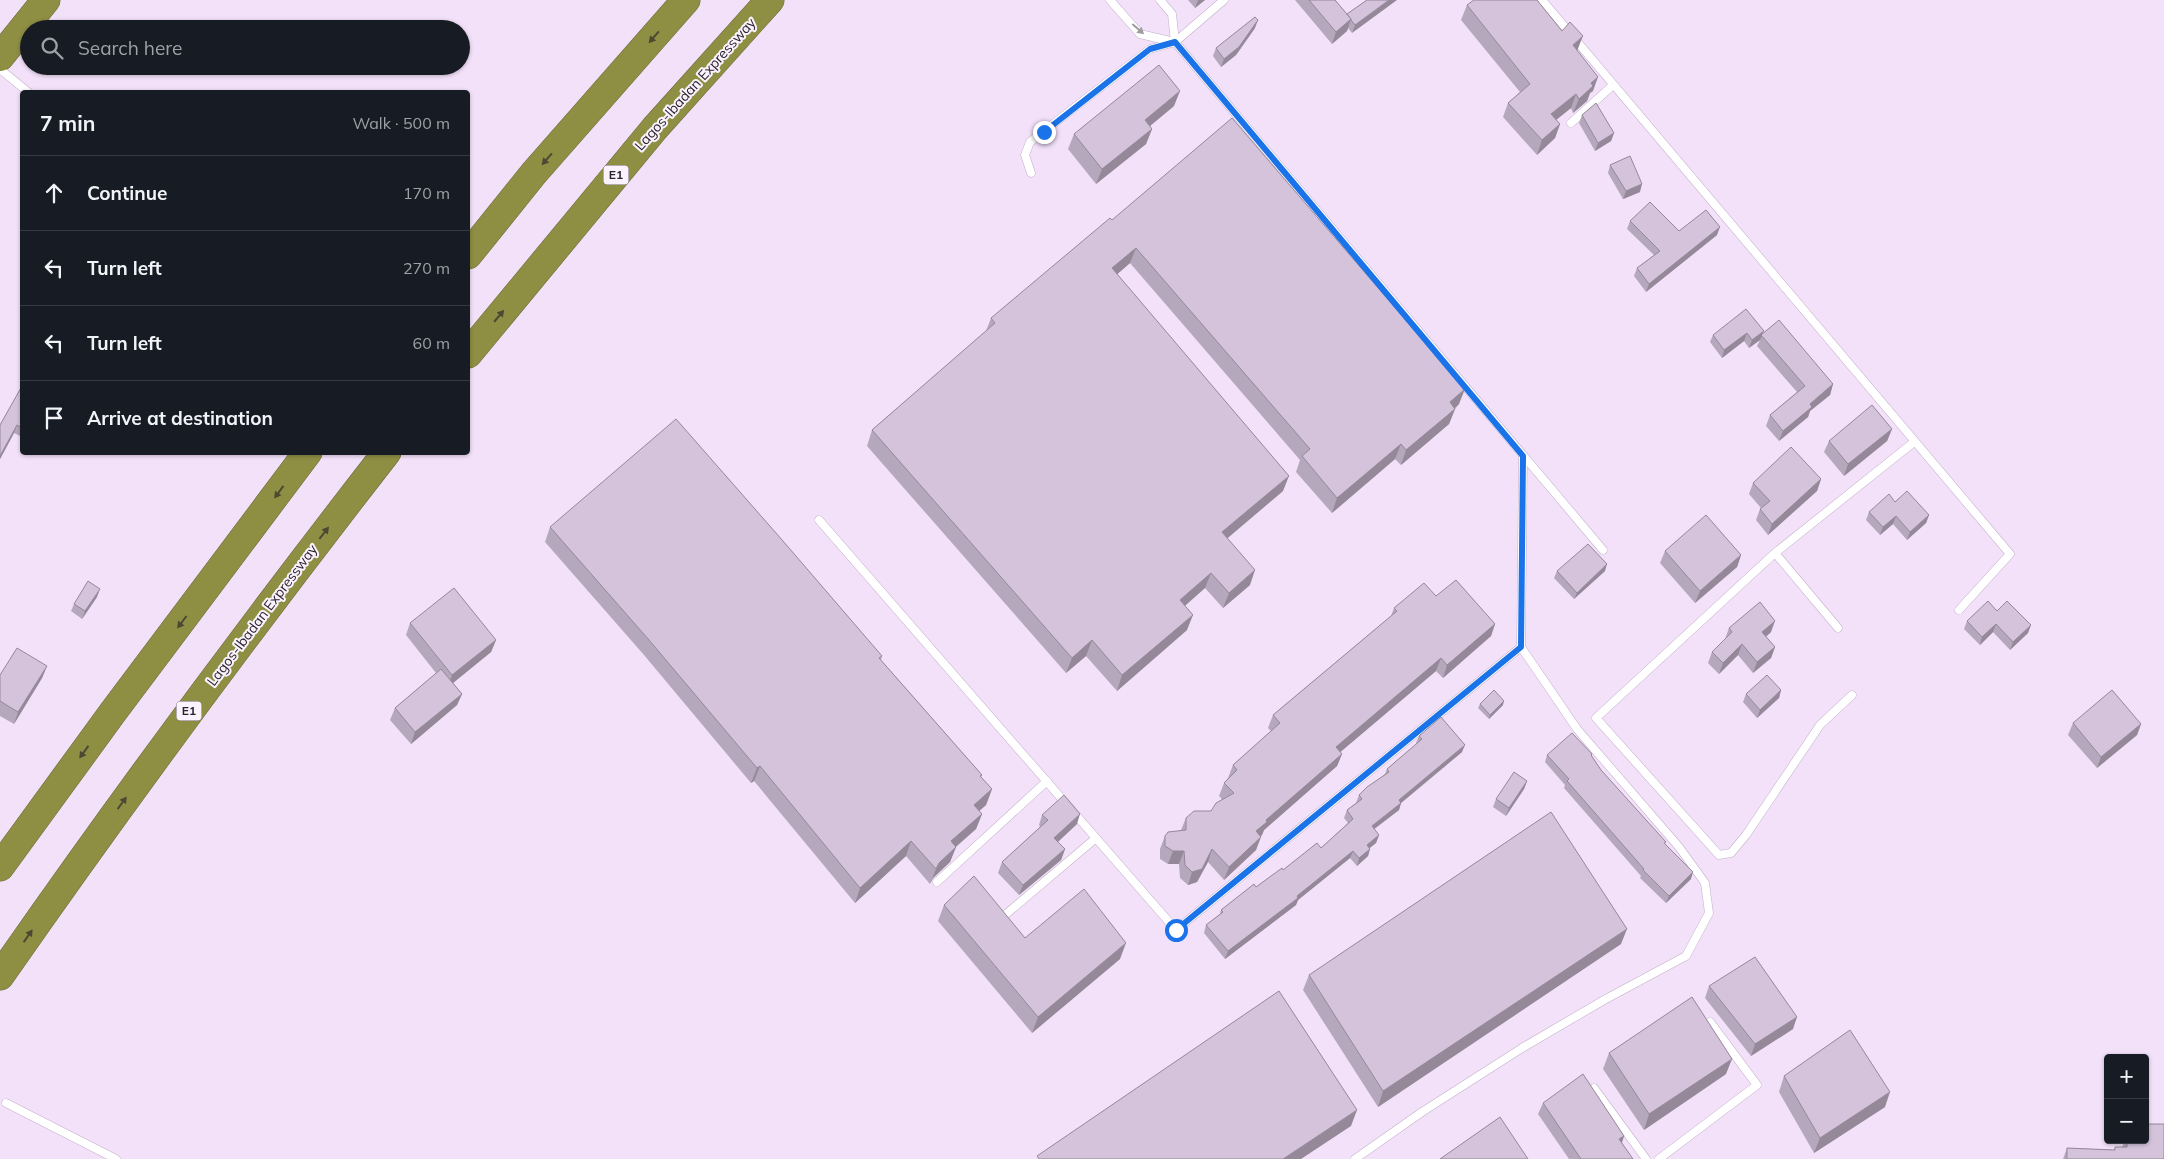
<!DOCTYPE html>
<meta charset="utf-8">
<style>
body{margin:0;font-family:Mulish,sans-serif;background:#20242c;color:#f1f3f6}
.controls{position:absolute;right:15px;bottom:15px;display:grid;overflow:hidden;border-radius:5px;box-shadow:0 1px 4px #0004}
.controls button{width:45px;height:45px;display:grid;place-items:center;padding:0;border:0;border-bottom:1px solid #363941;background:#171b24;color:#f1f3f6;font:25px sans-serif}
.stop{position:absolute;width:15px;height:15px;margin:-11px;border:4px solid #1a73e8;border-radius:50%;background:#fff}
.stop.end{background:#1a73e8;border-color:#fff;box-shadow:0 1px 5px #0008}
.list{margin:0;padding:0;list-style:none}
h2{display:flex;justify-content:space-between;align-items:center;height:65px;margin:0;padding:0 20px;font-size:21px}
h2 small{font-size:16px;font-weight:400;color:#9ea1a6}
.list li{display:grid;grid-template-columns:32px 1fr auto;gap:15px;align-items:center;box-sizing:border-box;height:75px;padding:0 20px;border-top:1px solid #363941}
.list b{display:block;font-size:19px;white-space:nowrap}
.list em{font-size:16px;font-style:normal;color:#9ea1a6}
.icon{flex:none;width:28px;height:28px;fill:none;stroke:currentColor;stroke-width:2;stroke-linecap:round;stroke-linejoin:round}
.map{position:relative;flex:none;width:2164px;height:1159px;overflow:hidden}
.search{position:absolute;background:#171b24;box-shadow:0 1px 4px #0004;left:20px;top:20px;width:450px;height:55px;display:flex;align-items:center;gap:12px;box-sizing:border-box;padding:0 18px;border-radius:28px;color:#9ea1a6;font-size:19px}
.panel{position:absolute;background:#171b24;box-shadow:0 1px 4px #0004;left:20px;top:90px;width:450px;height:365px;border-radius:5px}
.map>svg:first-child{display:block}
</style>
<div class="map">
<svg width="2164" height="1159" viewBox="0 0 2164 1159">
<rect width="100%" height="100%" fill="#f3e1fa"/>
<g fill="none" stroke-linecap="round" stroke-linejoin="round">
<defs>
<g id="lane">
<polyline points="1110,0 1140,34 1174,42"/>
<polyline points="1160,0 1172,14 1175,42 1603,550"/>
<polyline points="1542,0 2010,554 1959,610"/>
<polyline points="0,69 28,92"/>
<polyline points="1571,123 1613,85"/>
<polyline points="1031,173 1025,155 1030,142 1150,49 1175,42 1224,0"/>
<polyline points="819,520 1176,930 1521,647 1523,457"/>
<polyline points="1775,553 1838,628"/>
<polyline points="1852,695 1820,725 1746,835 1731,853 1719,855 1596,718 1775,553 1914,442"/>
<polyline points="937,882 1047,781"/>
<polyline points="1005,915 1096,838"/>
<polyline points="1594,1088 1646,1159"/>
<polyline points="6,1103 116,1159"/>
<polyline points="1355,1159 1422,1112 1522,1048 1604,1000 1686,956 1709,913 1705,883 1679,847 1577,729 1521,647"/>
<polyline points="1659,1159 1757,1085 1710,1022"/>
</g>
<g id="highway">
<polyline points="0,57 46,0"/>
<polyline points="468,255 534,173 686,0"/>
<polyline points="468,354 655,128 770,0"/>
<polyline points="0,867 113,712 308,452"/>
<path d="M 0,976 C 124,798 253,624 387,452"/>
</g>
</defs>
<use href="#lane" stroke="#c0b0c7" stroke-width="9"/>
<use href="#highway" stroke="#6b693b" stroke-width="29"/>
<use href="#lane" stroke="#fff" stroke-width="8"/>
<use href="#highway" stroke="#8e8f43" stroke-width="28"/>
</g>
<g fill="#b6a8bc">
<polygon points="1188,0 1205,0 1195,8"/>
<polygon points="1295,0 1335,0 1347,14 1367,0 1352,33 1348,28 1347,31 1332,44"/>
<polygon points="1467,5 1577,51 1593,91 1590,93 1587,101 1573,113 1571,108 1556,120 1560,124 1555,138 1537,155 1503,117 1508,103 1520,92 1461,20"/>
<polygon points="1255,28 1236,55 1221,67 1213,56 1216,48"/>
<polygon points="1174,106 1150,126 1152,129 1146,144 1096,184 1068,149 1074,134"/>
<polygon points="1582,115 1614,133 1611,141 1595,151 1579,123"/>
<polygon points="1610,165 1640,192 1623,199 1608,173"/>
<polygon points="1112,220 1459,404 1455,409 1449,424 1401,465 1395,459 1332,513 1296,472 1300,460 1130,263 1117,274 1283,491 1227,538 1250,585 1223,608 1205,588 1185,606 1187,630 1117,691 1086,656 1066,673 867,446 872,430 986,331 991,318"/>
<polygon points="1630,221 1679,231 1717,235 1646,292 1634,276 1637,268 1654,255 1627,229"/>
<polygon points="1764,331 1762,334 1833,384 1830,395 1810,411 1808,417 1779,441 1766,426 1770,415 1797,392 1757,346 1760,340 1749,348 1744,341 1722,358 1710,342 1713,335"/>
<polygon points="22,386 22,437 14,433 0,459 0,425"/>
<polygon points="1892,429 1887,441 1844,476 1824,452 1829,441"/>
<polygon points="1821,479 1817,491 1768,535 1756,520 1760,509 1761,508 1749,494 1753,483"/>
<polygon points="1895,502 1929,515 1926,523 1907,540 1893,524 1880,535 1866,520 1869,512"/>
<polygon points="550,527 882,656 881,660 982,775 981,777 992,789 986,805 979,811 982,814 976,829 956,847 950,862 933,878 930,884 906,856 855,903 754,781 751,783 644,655 545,542"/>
<polygon points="1665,551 1741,555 1737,567 1695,603 1660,563"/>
<polygon points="1557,571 1605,571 1574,599 1554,578"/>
<polygon points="1436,596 1495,624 1491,636 1443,678 1436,671 1340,752 1342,754 1337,766 1264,830 1262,835 1260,837 1256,850 1224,880 1208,862 1197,882 1188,885 1180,878 1179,864 1168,864 1160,859 1160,849 1165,836 1181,830 1186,818 1211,811 1222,799 1219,796 1224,783 1228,778 1233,765 1271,731 1268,728 1273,715 1391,616 1394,608"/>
<polygon points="97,597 82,619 71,611 74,604"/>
<polygon points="1997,611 2028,633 2010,650 1993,632 1980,645 1964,629 1967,621"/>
<polygon points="410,623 496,640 491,652 453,683 462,694 457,705 411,744 390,720 395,708 436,673 406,635"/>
<polygon points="1729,628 1771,632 1766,637 1775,647 1771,658 1753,673 1738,655 1719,674 1708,663 1712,652 1725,639"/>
<polygon points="47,666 42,678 14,724 0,716 0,675"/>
<polygon points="1781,690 1779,698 1757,718 1743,702 1746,694"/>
<polygon points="1480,704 1503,705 1489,719 1478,708"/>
<polygon points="2073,723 2141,724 2137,735 2097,768 2068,735"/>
<polygon points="1419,736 1462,752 1401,803 1399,810 1374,829 1379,835 1376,843 1370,848 1368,856 1357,866 1350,858 1298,900 1296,905 1225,959 1204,933 1206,925 1220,914 1221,910 1256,887 1321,848 1348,823 1344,818 1347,810 1356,803 1359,795 1385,774 1387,769 1417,744 1416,743"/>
<polygon points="1592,754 1592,756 1601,770 1665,844 1691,879 1666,903 1640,878 1641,876 1564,788 1565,785 1545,762 1547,755"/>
<polygon points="1527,781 1524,789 1506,816 1493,807 1496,799"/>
<polygon points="1042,815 1077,824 1058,842 1065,849 1061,860 1019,895 998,873 1002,862 1040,827 1039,825"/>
<polygon points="944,905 1025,938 1120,959 1032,1033 938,921"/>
<polygon points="1621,944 1378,1107 1303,990 1309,975"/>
<polygon points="1709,986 1793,1029 1751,1056 1705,998"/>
<polygon points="1609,1053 1726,1074 1644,1130 1603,1069"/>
<polygon points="1784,1076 1885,1107 1814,1153 1779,1092"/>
<polygon points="1543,1103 1624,1136 1622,1143 1633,1159 1569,1159 1538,1114"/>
<polygon points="2125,1140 2145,1140 2164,1159 2063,1159 2067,1148 2114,1150 2115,1147 2122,1147"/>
</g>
<g fill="#948899">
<polygon points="1198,0 1205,0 1195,8"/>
<polygon points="1389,0 1397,0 1352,33 1355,25"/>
<polygon points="1351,19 1347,31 1332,44 1336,32"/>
<polygon points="1258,20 1255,28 1236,55 1221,67 1224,59"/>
<polygon points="1583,36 1577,51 1573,45"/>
<polygon points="1598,77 1593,91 1590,93 1587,101 1573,113 1579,99 1591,83"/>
<polygon points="1180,91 1174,106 1139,135 1145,120"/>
<polygon points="1576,94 1571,108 1546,128 1551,114"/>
<polygon points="1560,124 1555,138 1537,155 1542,140"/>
<polygon points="1152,129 1146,144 1096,184 1102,169"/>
<polygon points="1614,133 1611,141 1595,151 1598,143"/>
<polygon points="1642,184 1640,192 1623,199 1626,191"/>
<polygon points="1720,227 1717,235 1646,292 1649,284"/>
<polygon points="1136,248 1130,263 1106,284 1112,268"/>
<polygon points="1764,331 1760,340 1749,348 1752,340"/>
<polygon points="1747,333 1744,341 1722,358 1724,350"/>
<polygon points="1833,384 1830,395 1810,411 1808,417 1779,441 1783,431 1810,404"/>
<polygon points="1465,389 1459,404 1444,417 1455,409 1449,424 1401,465 1406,450 1450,402"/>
<polygon points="17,425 14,433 0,459 0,456"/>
<polygon points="1892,429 1887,441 1844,476 1848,464"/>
<polygon points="1401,444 1395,459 1332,513 1337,498"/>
<polygon points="1289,476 1283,491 1216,548 1222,532"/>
<polygon points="1821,479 1817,491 1768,535 1772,524"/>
<polygon points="1929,515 1926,523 1907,540 1910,532"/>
<polygon points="1896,516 1893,524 1880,535 1883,527"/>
<polygon points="1741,555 1737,567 1695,603 1700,591"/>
<polygon points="1607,564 1605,571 1574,599 1577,593"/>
<polygon points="1255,570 1250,585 1223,608 1229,593"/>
<polygon points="1211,573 1205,588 1174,615 1180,600"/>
<polygon points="100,589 97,597 82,619 85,611"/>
<polygon points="1193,615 1187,630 1117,691 1122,675"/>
<polygon points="1775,621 1771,632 1758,643 1762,632"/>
<polygon points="1495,624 1491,636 1443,678 1447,665"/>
<polygon points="1996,624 1993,632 1980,645 1982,637"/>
<polygon points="2031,625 2028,633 2010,650 2013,642"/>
<polygon points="496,640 491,652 448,687 452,675"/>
<polygon points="1092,640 1086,656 1066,673 1072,658"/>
<polygon points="1742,644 1738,655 1719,674 1723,663"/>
<polygon points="1775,647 1771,658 1753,673 1757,662"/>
<polygon points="1441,658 1436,671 1331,760 1336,747"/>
<polygon points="47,666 42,678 14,724 18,712"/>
<polygon points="1781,690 1779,698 1757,718 1760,710"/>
<polygon points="462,694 457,705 411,744 415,732"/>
<polygon points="1504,701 1503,705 1489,719 1490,715"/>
<polygon points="2141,724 2137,735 2097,768 2101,757"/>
<polygon points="1465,745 1462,752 1401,803 1399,810 1369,833 1372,826 1399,800"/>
<polygon points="1342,754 1337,766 1264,830 1262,835 1251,844 1256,831 1266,820"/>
<polygon points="760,766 754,781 751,783 757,768"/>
<polygon points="1527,781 1524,789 1506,816 1509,808"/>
<polygon points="992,789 986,805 969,820 974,805"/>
<polygon points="982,814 976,829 945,856 951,841"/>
<polygon points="1080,814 1077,824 1050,849 1054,838"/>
<polygon points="1379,835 1376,843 1364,852 1367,845"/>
<polygon points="1261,837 1256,850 1224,880 1229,867"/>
<polygon points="911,841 906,856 855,903 860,888"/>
<polygon points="956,847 950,862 933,878 930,884 936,869 939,863"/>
<polygon points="1065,849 1061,860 1019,895 1023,885"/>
<polygon points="1212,849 1208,862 1197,882 1188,885 1192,872"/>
<polygon points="1370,849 1368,856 1357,866 1359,858"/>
<polygon points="1173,851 1184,851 1179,864 1168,864"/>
<polygon points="1353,851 1350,858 1298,900 1296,905 1225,959 1228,951"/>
<polygon points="1693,872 1691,879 1666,903 1669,896"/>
<polygon points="1627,929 1621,944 1378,1107 1383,1091"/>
<polygon points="1126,943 1120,959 1032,1033 1038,1017"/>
<polygon points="1797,1017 1793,1029 1751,1056 1755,1044"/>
<polygon points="1732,1059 1726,1074 1644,1130 1649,1114"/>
<polygon points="1890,1092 1885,1107 1814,1153 1820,1138"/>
<polygon points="1357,1110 1351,1126 1301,1159 1283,1159"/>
<polygon points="1624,1136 1620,1147 1619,1139"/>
</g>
<g fill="#d4c3db" stroke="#948899">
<polygon points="1309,0 1335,0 1351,19 1336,32"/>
<polygon points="1367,0 1389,0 1355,25 1351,20 1351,19 1347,14"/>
<polygon points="1474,0 1537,0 1562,31 1570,22 1583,36 1573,45 1598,77 1591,83 1593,86 1579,99 1576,94 1551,114 1560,124 1542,140 1508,103 1530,84 1467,5"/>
<polygon points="1255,17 1258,20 1239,47 1224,59 1216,48"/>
<polygon points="1159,65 1180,91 1145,120 1152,129 1102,169 1074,134"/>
<polygon points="1596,103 1614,133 1598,143 1582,115"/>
<polygon points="1232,118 1465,389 1450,402 1455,409 1406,450 1401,444 1337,498 1302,456 1310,449 1136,248 1112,268 1289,476 1222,532 1255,570 1229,593 1211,573 1180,600 1193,615 1122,675 1092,640 1072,658 872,430 995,323 991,318 1110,218 1112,220"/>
<polygon points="1630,156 1642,184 1626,191 1610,165"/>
<polygon points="1650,202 1679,231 1706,210 1720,227 1649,284 1637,268 1660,251 1630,221"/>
<polygon points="1746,309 1764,331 1752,340 1747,333 1724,350 1713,335"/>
<polygon points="1779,320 1833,384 1810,404 1812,407 1783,431 1770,415 1805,386 1761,335"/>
<polygon points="22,386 22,428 17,425 0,456 0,425"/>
<polygon points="1872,405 1892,429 1848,464 1829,441"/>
<polygon points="676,419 783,541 882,656 879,658 982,775 980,776 992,789 974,805 982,814 951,841 956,847 939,863 936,869 911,841 860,888 760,766 757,768 649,640 550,527"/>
<polygon points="1791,447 1821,479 1772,524 1760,509 1770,501 1753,483"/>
<polygon points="1907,491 1929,515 1910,532 1896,516 1883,527 1869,512 1889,494 1895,502"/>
<polygon points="1706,515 1741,555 1700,591 1665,551"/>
<polygon points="1588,544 1607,564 1577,593 1557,571"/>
<polygon points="1456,580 1495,624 1447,665 1441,658 1336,747 1342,754 1266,820 1267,822 1256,831 1261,837 1229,867 1212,849 1202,869 1192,872 1185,865 1184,851 1173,851 1165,846 1165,836 1168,832 1186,830 1186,818 1194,811 1211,811 1216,803 1234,793 1224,783 1237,770 1233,765 1280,723 1273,715 1397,611 1394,608 1424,583 1436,596"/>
<polygon points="88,581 100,589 85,611 74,604"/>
<polygon points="454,588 496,640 452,675 410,623"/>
<polygon points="1988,601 1997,611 2007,601 2031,625 2013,642 1996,624 1982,637 1967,621"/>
<polygon points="1760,602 1775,621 1762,632 1775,647 1757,662 1742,644 1723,663 1712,652 1732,632 1729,628"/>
<polygon points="17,648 47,666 18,712 0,701 0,675"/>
<polygon points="441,669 462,694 415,732 395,708"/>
<polygon points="1767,675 1781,690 1760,710 1746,694"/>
<polygon points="1494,690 1504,701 1490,715 1480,704"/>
<polygon points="2112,690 2141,724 2101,757 2073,723"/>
<polygon points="1441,717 1465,745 1399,800 1401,803 1372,826 1379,835 1367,845 1370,849 1359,858 1353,851 1297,896 1298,898 1228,951 1206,925 1223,912 1221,910 1254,884 1256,887 1282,868 1283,870 1317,843 1321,848 1353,819 1347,810 1362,799 1359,795 1367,787 1389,772 1387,769 1422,739 1419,736"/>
<polygon points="1572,733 1592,754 1591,755 1601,770 1666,842 1664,843 1693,872 1669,896 1643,870 1644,869 1567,781 1569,779 1547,755"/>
<polygon points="1514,772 1527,781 1509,808 1496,799"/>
<polygon points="1064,795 1080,814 1054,838 1065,849 1023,885 1002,862 1048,820 1042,815"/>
<polygon points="1551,812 1627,929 1383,1091 1309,975"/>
<polygon points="974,876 1025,938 1084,889 1126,943 1038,1017 944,905"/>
<polygon points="1755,957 1797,1017 1755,1044 1709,986"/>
<polygon points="1279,991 1357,1110 1283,1159 1039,1159 1037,1156"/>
<polygon points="1692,997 1732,1059 1649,1114 1609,1053"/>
<polygon points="1850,1030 1890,1092 1820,1138 1784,1076"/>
<polygon points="1583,1074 1624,1136 1619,1139 1633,1159 1581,1159 1543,1103"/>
<polygon points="1500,1117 1528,1159 1440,1159"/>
<polygon points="2145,1124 2164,1124 2164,1159 2067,1159 2067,1148 2115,1150 2115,1147 2127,1147 2127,1140 2145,1140"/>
</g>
<defs><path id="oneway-solid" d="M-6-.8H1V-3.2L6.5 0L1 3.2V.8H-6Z" transform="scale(1.25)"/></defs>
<use fill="#9f9ca0" href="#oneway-solid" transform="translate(1138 29) rotate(41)"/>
<g fill="#4c4833">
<use href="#oneway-solid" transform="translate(654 37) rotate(131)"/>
<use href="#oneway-solid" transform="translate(547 159) rotate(131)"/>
<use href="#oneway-solid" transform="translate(499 316) rotate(-50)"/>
<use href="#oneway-solid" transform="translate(279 492) rotate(126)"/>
<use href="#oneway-solid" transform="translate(324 533) rotate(-52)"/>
<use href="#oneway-solid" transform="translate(182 622) rotate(127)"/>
<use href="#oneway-solid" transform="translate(84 752) rotate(126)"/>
<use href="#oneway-solid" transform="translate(122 803) rotate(-54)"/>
<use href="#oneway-solid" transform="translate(28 936) rotate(-55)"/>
</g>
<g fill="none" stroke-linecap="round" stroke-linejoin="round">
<polyline stroke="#1a73e8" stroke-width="6" points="1044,132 1150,49 1175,42 1523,456 1521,647 1176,930"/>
</g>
<g text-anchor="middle" stroke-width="4" stroke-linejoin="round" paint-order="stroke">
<g fill="#faf3fd" stroke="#68616a" stroke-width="1">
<rect x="603.5" y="165.5" width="25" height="19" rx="4"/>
<rect x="176.5" y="701.5" width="25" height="19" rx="4"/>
</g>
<g font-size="12" font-weight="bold" fill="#29222b">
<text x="616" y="179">E1</text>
<text x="189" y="715">E1</text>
</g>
<g font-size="14" fill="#29222b" stroke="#faf3fd">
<text transform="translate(695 84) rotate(-48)" y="5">Lagos-Ibadan Expressway</text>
<text transform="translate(262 615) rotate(-53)" y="5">Lagos-Ibadan Expressway</text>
</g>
</g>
</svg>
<div class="controls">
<button>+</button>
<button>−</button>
</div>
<div class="stop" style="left:1176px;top:930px"></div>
<div class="stop end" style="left:1044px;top:132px"></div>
<div class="search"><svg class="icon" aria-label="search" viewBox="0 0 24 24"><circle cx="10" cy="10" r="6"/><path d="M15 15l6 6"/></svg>Search here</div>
<section class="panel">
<h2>7 min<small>Walk · 500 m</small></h2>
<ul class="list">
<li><svg class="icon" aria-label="ahead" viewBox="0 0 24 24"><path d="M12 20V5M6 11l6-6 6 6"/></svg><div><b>Continue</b></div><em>170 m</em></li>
<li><svg class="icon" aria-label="left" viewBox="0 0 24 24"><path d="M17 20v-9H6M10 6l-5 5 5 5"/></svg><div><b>Turn left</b></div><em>270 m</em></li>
<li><svg class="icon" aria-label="left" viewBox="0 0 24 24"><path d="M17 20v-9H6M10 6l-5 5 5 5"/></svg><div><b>Turn left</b></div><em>60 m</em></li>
<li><svg class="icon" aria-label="arrive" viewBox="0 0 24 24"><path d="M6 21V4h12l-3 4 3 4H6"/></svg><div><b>Arrive at destination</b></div></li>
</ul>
</section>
</div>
